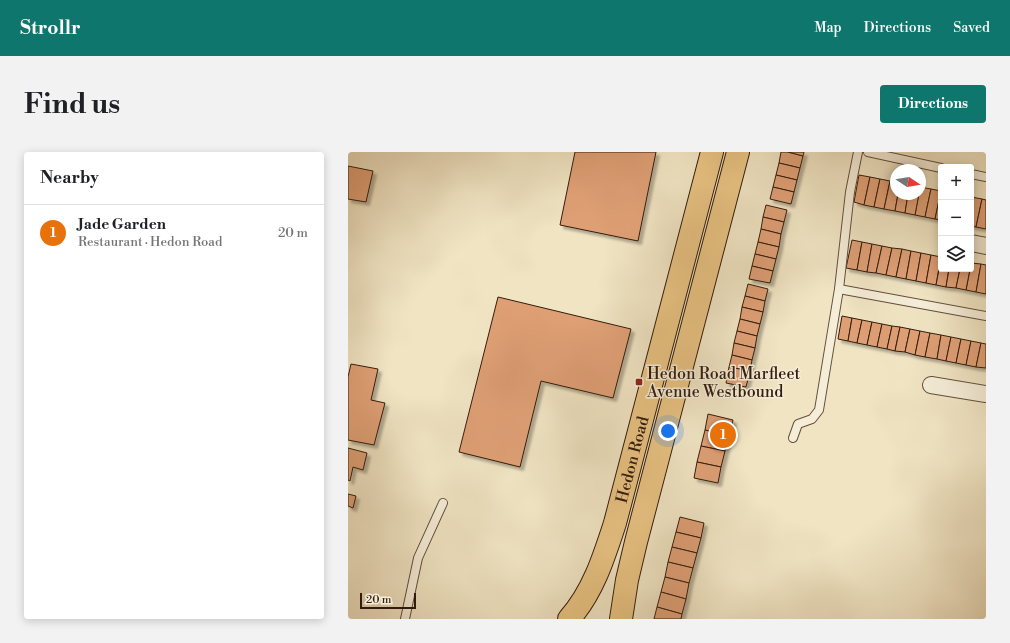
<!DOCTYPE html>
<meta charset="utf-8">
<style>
body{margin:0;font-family:"Libre Bodoni",serif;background:#f2f2f2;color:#202124}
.controls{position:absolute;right:12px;top:12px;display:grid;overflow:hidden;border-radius:4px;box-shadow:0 2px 10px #0003}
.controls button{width:36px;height:36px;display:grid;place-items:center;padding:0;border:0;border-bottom:1px solid #e0e0e0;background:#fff;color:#202124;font:20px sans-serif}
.compass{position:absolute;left:542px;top:12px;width:36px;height:36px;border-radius:50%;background:#fff;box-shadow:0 2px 10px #0003;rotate:102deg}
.scale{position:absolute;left:12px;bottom:10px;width:56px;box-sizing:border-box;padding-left:4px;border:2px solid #321c0e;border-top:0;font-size:11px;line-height:14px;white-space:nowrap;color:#321c0e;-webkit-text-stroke:3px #f5edd8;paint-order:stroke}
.you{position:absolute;left:320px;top:279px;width:14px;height:14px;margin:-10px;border:3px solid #fff;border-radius:50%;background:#1a73e8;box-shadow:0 0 0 6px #1a73e833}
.badge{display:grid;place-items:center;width:26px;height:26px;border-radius:50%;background:#0f766e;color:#fff;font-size:13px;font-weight:700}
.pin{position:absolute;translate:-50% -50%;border:2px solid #fff;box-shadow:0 1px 4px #0006}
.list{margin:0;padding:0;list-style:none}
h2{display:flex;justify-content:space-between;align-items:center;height:52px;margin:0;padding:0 16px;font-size:17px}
h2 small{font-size:13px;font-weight:400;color:#757577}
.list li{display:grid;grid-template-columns:26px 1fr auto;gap:12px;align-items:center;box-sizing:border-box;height:56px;padding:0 16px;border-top:1px solid #e0e0e0}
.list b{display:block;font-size:15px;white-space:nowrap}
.list p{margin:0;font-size:13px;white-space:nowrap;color:#757577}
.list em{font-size:13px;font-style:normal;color:#757577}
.icon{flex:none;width:22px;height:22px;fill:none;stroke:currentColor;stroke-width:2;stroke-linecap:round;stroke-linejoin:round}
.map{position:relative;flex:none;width:638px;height:467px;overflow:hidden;border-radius:4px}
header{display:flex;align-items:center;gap:24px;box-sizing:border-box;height:56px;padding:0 20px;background:#0f766e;color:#fff}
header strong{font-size:19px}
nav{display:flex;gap:22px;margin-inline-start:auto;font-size:14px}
.intro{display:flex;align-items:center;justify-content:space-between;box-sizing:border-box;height:96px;padding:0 24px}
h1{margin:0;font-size:28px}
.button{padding:10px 18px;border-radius:4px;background:#0f766e;color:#fff;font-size:14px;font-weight:700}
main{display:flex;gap:24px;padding:0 24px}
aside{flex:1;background:#fff;border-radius:4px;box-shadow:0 2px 10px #0003}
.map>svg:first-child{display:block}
</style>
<header>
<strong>Strollr</strong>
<nav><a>Map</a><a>Directions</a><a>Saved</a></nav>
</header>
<div class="intro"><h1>Find us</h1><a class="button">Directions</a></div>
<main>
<aside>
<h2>Nearby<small></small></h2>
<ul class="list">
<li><span class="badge" style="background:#e8710a">1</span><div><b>Jade Garden</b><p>Restaurant · Hedon Road</p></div><em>20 m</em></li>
</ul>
</aside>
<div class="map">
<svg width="638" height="467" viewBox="0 0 638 467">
<defs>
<filter id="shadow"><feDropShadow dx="3.5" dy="3.5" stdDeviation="1" flood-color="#0004"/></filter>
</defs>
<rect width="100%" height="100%" fill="#f0e4c3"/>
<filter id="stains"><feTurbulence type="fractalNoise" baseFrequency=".005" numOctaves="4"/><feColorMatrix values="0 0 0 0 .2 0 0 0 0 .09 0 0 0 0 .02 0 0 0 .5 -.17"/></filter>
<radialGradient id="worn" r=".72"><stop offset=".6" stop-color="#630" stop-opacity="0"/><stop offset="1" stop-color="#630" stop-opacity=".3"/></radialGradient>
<g fill="#df9f74" stroke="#321c0e" filter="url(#shadow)">
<polygon points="227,0 308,0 290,89 212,73"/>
<polygon points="433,0 440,0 455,4 452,16 431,11"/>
<polygon points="440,0 456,0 455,4"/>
<polygon points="431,11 452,16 449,28 428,23"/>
<polygon points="0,14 25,19 18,50 0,47"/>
<polygon points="428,23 449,28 446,40 425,35"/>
<polygon points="511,23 522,25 516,53 506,50"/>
<polygon points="522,25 532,27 526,55 516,53"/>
<polygon points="532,27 542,29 536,57 526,55"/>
<polygon points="542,29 548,30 548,42 550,42 547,59 536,57"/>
<polygon points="425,35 446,40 443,52 422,47"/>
<polygon points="572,35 583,37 577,65 567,63"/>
<polygon points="583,37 593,39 587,67 577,65"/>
<polygon points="593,39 593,68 587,67"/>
<polygon points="550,42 560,42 557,61 547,59"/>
<polygon points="560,42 571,42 567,63 557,61"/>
<polygon points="623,45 634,47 628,75 623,74"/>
<polygon points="634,47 638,48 638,77 628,75"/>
<polygon points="418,53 439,58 436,70 415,65"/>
<polygon points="415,65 436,70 433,82 413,77"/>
<polygon points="413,77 433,82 431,95 410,90"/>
<polygon points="504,88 514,90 509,118 498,116"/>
<polygon points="410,90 431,95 428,107 407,102"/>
<polygon points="514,90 524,92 519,120 509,118"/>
<polygon points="524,92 534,94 528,121 519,120"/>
<polygon points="534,94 544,96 538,123 528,121"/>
<polygon points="544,96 554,97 548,125 538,123"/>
<polygon points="554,97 563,99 558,127 548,125"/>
<polygon points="563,99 573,101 568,129 558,127"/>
<polygon points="573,101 583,103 578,131 568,129"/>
<polygon points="407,102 428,107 425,119 404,114"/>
<polygon points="583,103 593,105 588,133 578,131"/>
<polygon points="593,107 593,117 601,117 598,135 588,133"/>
<polygon points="623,111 633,112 628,140 618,138 622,117 623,117"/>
<polygon points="633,112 638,113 638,142 628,140"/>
<polygon points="404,114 425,119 422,131 401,127"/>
<polygon points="601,117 612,117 608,136 598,135"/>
<polygon points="612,117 622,117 618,138 608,136"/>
<polygon points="400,132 420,137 417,149 397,144"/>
<polygon points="397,144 417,149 415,160 394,155"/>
<polygon points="150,145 283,177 265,246 193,229 172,315 111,300"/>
<polygon points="394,155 415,160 412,172 392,167"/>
<polygon points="494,164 504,166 500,189 490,187"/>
<polygon points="504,166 514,168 509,191 500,189"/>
<polygon points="392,167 412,172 409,184 389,179"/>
<polygon points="514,168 524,170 519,193 509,191"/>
<polygon points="524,170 534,172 529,195 519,193"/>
<polygon points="534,172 544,174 539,197 529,195"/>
<polygon points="544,174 552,175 547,199 539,197"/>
<polygon points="552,175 562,177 557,200 547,199"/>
<polygon points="562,177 572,179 567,203 557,200"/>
<polygon points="389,179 409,184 407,196 386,191"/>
<polygon points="572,179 582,181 577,205 567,203"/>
<polygon points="582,181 593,183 589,207 577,205"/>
<polygon points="593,183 603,185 598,209 589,207"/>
<polygon points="603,185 613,187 608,211 598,209"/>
<polygon points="613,187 623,189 618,213 608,211"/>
<polygon points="623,189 633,191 628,215 618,213"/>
<polygon points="386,191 407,196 404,208 384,203"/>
<polygon points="633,191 638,192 638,216 628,215"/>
<polygon points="384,203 404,208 402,219 381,215"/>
<polygon points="3,212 30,217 23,248 37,251 26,293 0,288 0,225"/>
<polygon points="381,215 402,219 398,235 378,231"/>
<polygon points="360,262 385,268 381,284 357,278"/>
<polygon points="357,278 381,284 377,299 353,294"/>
<polygon points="353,294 377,299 373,315 349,310"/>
<polygon points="0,296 19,301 15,318 5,315 2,329 0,328"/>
<polygon points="349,310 373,315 370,331 346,326"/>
<polygon points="0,342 8,344 5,356 0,354"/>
<polygon points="332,365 356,371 353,386 328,380"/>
<polygon points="328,380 353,386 349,401 324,395"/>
<polygon points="324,395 349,401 345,416 320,410"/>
<polygon points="320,410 345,416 341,431 317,425"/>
<polygon points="317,425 341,431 338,447 313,440"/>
<polygon points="313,440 338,447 334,462 309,455"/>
<polygon points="309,455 334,462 333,467 306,467"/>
</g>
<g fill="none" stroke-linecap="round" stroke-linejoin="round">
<defs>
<g id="lane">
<polyline points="520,0 593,16"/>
<polyline points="623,22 638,25"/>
<polyline points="491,137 638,164"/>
<polyline points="445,286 450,272 464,267 471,258 491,137 502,40 510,0"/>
<polyline points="57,467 70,406 95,351"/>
</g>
<g id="street">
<polyline points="623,91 638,94"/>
<polyline points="583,233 638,242"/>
</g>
<g id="highway">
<path id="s1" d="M 221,467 C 245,440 256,405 267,371 L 364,0"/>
<polyline points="273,467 279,428 288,390 390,0"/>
</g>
</defs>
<use href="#lane" stroke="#624e3b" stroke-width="10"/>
<use href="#street" stroke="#624e3b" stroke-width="18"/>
<use href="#highway" stroke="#321c0e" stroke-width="24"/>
<use href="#lane" stroke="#f5edd8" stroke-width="8"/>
<use href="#street" stroke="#f5edd8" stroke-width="16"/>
<use href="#highway" stroke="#e8c282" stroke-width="22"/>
</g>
<rect fill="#8f2418" stroke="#f5edd8" stroke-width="1.5" x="287" y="226" width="8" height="8" rx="2"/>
<g text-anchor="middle" stroke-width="3" stroke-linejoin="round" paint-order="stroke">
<g font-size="16" fill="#321c0e" stroke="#f5edd8" text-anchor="start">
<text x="299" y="227">Hedon Road Marfleet<tspan x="299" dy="18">Avenue Westbound</tspan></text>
</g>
<g font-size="16" fill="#321c0e" stroke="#f5edd8">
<text dy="6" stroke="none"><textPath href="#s1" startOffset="173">Hedon Road</textPath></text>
</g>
</g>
<rect width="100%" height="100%" filter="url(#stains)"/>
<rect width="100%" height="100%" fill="url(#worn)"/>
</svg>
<div class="controls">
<button>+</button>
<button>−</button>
<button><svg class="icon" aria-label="layers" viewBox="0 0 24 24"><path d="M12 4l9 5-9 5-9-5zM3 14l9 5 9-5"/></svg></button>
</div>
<svg class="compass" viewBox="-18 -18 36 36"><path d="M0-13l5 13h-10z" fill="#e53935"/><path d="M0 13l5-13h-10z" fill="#757577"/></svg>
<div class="scale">20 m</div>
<div class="you"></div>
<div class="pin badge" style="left:375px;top:283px;background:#e8710a">1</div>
</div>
</main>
